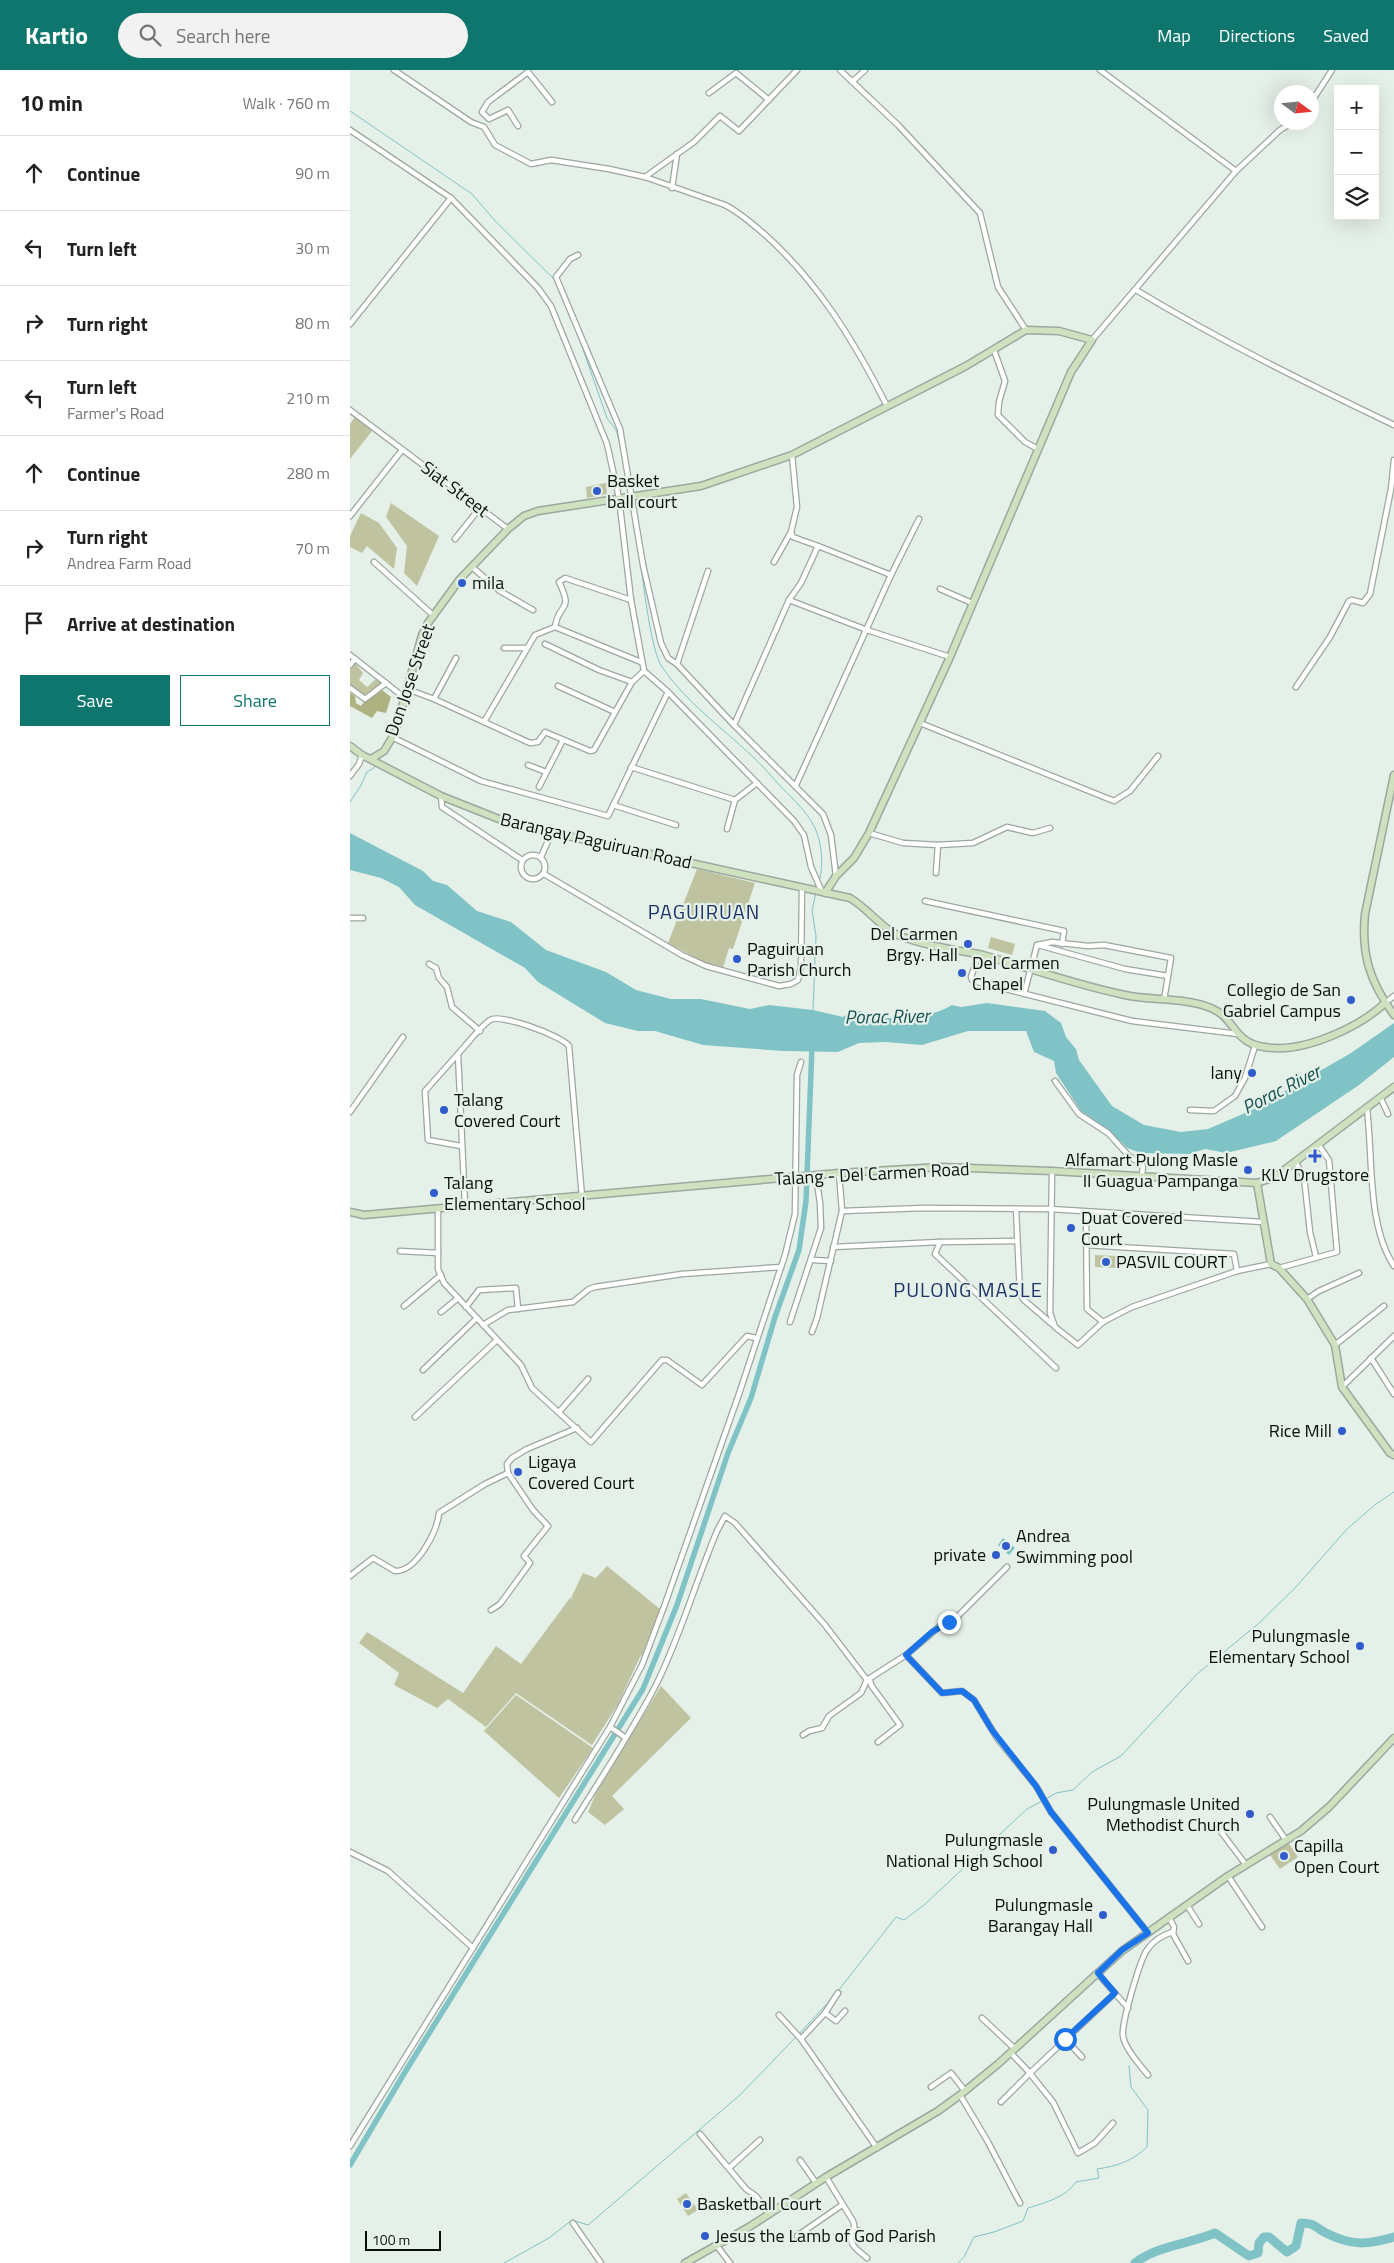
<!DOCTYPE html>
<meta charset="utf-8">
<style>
body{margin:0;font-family:"Titillium Web",sans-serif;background:#f2f2f2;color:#222}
.controls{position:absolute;right:15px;top:15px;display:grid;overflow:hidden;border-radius:0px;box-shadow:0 5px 20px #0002}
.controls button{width:45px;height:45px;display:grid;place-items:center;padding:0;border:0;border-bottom:1px solid #e0e0e0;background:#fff;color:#222;font:25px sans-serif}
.compass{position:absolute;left:924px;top:15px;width:45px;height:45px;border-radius:50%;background:#fff;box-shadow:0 5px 20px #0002;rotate:105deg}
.scale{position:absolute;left:15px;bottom:12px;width:76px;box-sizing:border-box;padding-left:5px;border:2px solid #0b0f0c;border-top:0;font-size:14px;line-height:18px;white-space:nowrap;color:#0b0f0c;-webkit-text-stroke:4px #e5f0e8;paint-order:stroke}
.stop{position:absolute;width:15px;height:15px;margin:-11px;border:4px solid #1a73e8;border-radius:50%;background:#fff}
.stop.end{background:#1a73e8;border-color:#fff;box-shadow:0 1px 5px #0008}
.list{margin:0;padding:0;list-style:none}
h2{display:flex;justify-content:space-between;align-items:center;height:65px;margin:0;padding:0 20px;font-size:21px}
h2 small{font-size:16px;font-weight:400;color:#767676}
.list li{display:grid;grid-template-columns:32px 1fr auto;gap:15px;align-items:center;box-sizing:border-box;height:75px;padding:0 20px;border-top:1px solid #e0e0e0}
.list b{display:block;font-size:19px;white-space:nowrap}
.list p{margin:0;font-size:16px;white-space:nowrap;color:#767676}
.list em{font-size:16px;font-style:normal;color:#767676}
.actions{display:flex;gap:10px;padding:15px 20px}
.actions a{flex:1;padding:11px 0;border:1px solid #0f766e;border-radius:0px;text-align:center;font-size:18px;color:#0f766e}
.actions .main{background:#0f766e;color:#fff}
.icon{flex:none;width:28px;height:28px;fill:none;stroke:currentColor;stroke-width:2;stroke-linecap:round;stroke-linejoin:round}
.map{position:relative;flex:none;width:1044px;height:2193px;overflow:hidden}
header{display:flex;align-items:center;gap:30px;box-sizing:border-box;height:70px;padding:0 25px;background:#0f766e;color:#fff}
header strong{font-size:24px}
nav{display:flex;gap:28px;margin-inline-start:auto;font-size:18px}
.search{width:350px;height:45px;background:#f2f2f2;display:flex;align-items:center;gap:12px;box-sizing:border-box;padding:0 18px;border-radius:28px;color:#767676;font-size:19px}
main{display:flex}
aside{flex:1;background:#fff}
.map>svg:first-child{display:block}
</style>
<header>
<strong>Kartio</strong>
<div class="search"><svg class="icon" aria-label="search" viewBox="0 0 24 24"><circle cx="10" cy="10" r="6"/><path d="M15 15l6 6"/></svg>Search here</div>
<nav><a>Map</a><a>Directions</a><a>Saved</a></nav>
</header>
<main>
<aside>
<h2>10 min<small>Walk · 760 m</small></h2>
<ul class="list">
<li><svg class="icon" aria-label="ahead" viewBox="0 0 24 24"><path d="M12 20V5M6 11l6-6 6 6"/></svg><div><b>Continue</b></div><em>90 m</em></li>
<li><svg class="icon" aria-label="left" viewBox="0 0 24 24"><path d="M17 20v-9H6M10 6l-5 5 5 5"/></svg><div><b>Turn left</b></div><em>30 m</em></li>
<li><svg class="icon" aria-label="right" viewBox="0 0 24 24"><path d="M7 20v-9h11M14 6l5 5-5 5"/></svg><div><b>Turn right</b></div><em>80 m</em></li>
<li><svg class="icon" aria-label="left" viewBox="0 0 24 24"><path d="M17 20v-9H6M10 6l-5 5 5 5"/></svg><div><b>Turn left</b><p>Farmer's Road</p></div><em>210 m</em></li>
<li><svg class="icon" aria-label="ahead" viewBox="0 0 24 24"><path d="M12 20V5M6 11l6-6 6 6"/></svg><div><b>Continue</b></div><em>280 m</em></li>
<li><svg class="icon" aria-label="right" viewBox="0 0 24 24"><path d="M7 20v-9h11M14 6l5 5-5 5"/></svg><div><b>Turn right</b><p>Andrea Farm Road</p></div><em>70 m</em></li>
<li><svg class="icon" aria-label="arrive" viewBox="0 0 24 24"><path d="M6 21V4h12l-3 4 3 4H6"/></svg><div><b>Arrive at destination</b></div></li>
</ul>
<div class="actions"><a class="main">Save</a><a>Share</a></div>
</aside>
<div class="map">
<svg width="1044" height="2193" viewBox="0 0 1044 2193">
<rect width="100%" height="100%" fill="#e5f0e8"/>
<g fill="#bfc3a0">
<polygon points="5,347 22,361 0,389 0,354"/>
<polygon points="256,413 257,424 237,428 236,417"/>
<polygon points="41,433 89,466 67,516 54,503 57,476 36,447"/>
<polygon points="11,443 29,453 47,478 44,499 17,476 12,483 0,477 0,466"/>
<polygon points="4,592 13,603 9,610 17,617 26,609 32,614 15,627 0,615 0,598"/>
<polygon points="347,799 405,813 383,879 379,878 373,898 356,893 318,873"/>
<polygon points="641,867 665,874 662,885 638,878"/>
<polygon points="745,1185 767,1186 766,1198 745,1197"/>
<polygon points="257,1496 310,1539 292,1586 291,1585 268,1634 242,1675 166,1623 136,1657 98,1629 87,1638 44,1615 49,1603 9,1573 17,1562 113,1623 146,1576 171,1594 220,1528 225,1532 221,1528 233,1503 246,1508"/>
<polygon points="311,1616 341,1648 262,1726 274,1739 255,1755 238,1742 247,1721"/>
<polygon points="166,1625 243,1678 209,1728 134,1661"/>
<polygon points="938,1772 948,1787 930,1799 920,1785"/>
<polygon points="336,2123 348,2140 338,2146 327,2129"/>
</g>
<path fill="#aeb280" d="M 32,620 L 41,627 L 36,643 L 27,641 L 22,648 L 0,636 L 0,623 L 5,626 L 6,633 L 11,636 C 15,629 26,626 32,620 Z"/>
<g fill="#80c3c6">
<path d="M 0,763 L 73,801 L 83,811 L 97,815 L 127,841 L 161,852 L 196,880 L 256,902 L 286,920 L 321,929 L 351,929 L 400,939 L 419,935 L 463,940 L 493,947 L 502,940 L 521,943 L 524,949 C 550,947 580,949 602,935 L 611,937 L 637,933 L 695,941 L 711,953 L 716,967 L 726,979 L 729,990 L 762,1036 L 794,1055 L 831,1062 L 858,1059 L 902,1040 L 1001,983 L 1044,953 L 1044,987 L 1009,1015 L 926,1071 L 876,1083 L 855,1079 L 839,1084 L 791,1083 L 777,1078 L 757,1059 L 731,1041 L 706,1003 L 704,991 L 684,982 L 676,961 L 618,961 L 572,975 L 535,972 L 509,973 L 488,982 L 433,981 L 353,975 L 305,961 L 288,961 L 255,953 L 188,912 L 175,898 L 65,835 L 49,817 L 31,808 L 0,800 Z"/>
<polygon points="653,1468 665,1478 659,1485 648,1475"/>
</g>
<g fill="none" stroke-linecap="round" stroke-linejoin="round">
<g stroke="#80c3c6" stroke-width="1">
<polyline points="0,41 122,124 146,152 205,210"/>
<polyline points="228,265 257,348 266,360 271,377"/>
<path d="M 291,496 C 294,518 301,580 312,597 C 335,631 371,657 401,685 C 412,695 422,707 432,718 C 444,730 456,741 464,756 C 472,772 474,795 469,812"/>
<polyline points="0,732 10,717 17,702 24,698 25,694"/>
<polyline points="463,940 466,866 462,840 466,823"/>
<polyline points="696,1729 706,1723 723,1720 742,1702 771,1686 847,1604 908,1554 945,1518 997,1459 1026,1434 1044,1422"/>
<polyline points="488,1921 546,1847 554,1850 574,1835 677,1739 692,1731"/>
<polyline points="449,1964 484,1926"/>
<polyline points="154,2193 199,2168 222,2150 238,2155 390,2025 446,1967"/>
<path d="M 608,2193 L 614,2187 L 624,2167 L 644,2162 L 673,2151 L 678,2138 C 695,2133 716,2127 726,2112 L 749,2108 L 747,2099 C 768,2096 782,2091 797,2077 L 798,2040 L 781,2017 L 779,1996"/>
</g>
<polyline stroke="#80c3c6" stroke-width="5.5" points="0,2095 55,2002 293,1619 327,1535 378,1383 401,1328 425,1247 449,1180 456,1131 462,976"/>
<path stroke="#80c3c6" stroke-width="9" d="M 785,2193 C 806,2176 839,2174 865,2163 L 899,2186 L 908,2183 L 909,2173 L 914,2167 L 919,2167 L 937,2182 L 946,2176 L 951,2153 C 965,2153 964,2157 976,2163 C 1002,2176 1016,2175 1044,2167"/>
<defs>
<g id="street">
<path d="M 44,0 L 121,52 L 134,57 L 145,75 L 181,94 L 201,90 L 259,99 L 295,107 L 375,135 C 389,142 400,152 412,162 C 466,209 505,272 537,336"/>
<polyline points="490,0 548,55 630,143 648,217 676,260"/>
<polyline points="750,0 886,101"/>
<polyline points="502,12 515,0"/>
<polyline points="359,23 386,3 419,30"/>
<polyline points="962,31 982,0"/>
<polyline points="168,56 158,40 139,49 132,42 138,32 178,2 202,32"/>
<polyline points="0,60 101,128 188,218 201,236 257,374 269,428 281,530 294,601 318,622 444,751 454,765 461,797 472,822"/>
<polyline points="295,107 344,72 370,46 389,61 447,0"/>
<polyline points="322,118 327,84"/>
<polyline points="228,185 220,189 206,207 270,359 293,495 311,573 318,588 327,594 358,501"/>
<path d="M 786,220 C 869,270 956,313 1044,355"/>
<polyline points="0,254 101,128"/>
<polyline points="742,270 886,101 930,60 943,52"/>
<polyline points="644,280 655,311 649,332 648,345 675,372 688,379"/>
<polyline points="0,340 158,459"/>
<polyline points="442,385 447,437 441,462 443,467 468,476 451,513 439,530 384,655 473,744 481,765 486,806"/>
<polyline points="0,446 52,380"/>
<polyline points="105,469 129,439"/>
<polyline points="468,476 541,505"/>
<polyline points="24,492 84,546"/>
<polyline points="424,492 441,462"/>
<polyline points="122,497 150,521 183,540"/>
<polyline points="590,519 622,533"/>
<polyline points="439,530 517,560 600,587"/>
<path d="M 205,557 C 209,531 224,543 209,512 L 215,508 L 281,530"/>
<polyline points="195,574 249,600 282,612"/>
<polyline points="154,578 177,578"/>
<polyline points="0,585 55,628"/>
<polyline points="327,594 384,655"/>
<polyline points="0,595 5,589"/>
<polyline points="208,616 265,642"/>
<polyline points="946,617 980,567 999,531 1002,530 1013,533 1020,524 1041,419 1044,390"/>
<polyline points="0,618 15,629 36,613"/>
<polyline points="57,619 84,629 180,673 188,672 195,662 240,681 244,680 282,612 294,601"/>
<polyline points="84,629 106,588"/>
<polyline points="134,652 185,565 205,557 291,592"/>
<polyline points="570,653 764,731 780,721 808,686"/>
<polyline points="42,667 131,711 258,746 318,622"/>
<polyline points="178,695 196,702"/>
<polyline points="281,697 385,730 377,759"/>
<polyline points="0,706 9,694 12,685"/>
<polyline points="446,715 541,505 569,449"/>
<polyline points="189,717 213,670"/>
<polyline points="91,726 92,737 172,790"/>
<polyline points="385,730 407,713"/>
<polyline points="263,735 326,755"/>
<polyline points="519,763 553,773 588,775 623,773 657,757 683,763 700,758"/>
<circle cx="183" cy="797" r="12"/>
<polyline points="191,787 202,762"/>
<polyline points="586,803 588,775"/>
<polyline points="194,804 332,885 356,896 429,916 441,914 448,910 451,897 452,818"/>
<polyline points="575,831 714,861 712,874"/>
<polyline points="0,848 13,848"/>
<polyline points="687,875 702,872 738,876 754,875 821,888 814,930"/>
<polyline points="688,875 775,899 818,906"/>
<polyline points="629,884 621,907 622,910 628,912 782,951 888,964"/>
<polyline points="79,894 86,898 89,908 97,917 102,937 130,961"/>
<polyline points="674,924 687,875"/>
<polyline points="1035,933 1044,926"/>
<polyline points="108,984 75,1021 78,1070 111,1076"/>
<polyline points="705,1011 729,1044 758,1063 778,1085 793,1096 792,1105"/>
<polyline points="1031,1029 1038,1044"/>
<path d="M 1017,1039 C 1023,1087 1017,1156 1044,1196"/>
<polyline points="840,1040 864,1041 885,1026 895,1008 905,976"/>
<polyline points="0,1042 53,967"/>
<polyline points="945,1091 954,1107 960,1162 966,1187"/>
<polyline points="702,1101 700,1243 705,1257 728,1275 753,1252 782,1237 887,1201 921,1194"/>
<path d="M 115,1136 L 108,984 C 118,973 129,958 140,950 C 150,943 212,966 219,976 L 232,1127"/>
<polyline points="88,1139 88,1199 94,1213 171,1295 182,1318 241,1372 312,1290 317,1290 352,1315 397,1266 406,1268"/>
<polyline points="666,1139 670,1224 674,1230 702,1254"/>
<polyline points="492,1141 574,1138 700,1139 913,1152"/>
<polyline points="736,1142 737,1239 753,1252"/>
<polyline points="590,1172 585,1184 706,1298"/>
<polyline points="736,1175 884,1184 887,1201"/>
<polyline points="483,1177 590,1172 667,1171"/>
<polyline points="50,1181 88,1183"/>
<polyline points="462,1190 481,1191"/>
<polyline points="929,1198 987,1182 979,1090 968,1074"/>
<polyline points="957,1229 969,1221 1009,1203"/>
<polyline points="54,1236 91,1205"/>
<polyline points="116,1237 129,1220 166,1218 168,1239"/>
<polyline points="91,1242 107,1229"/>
<polyline points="440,1252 471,1158 470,1133 466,1106"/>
<polyline points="133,1255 158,1240 223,1232 239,1219 245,1217 332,1204 431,1197"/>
<polyline points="462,1262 467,1248 492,1141 489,1103"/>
<polyline points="985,1275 1034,1236"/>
<polyline points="1021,1288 1044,1324"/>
<polyline points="73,1300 127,1248"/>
<polyline points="992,1317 1044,1266"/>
<polyline points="209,1342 238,1309"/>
<polyline points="65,1347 147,1270"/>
<polyline points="158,1403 157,1394 162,1388 177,1379 227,1358"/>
<path d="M 0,1506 L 23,1488 L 45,1501 C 66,1502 88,1461 89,1443 L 135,1414 L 158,1403 L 183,1440 L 198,1456 L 174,1486 L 180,1493 L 150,1534 L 141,1540"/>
<polyline points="556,1585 592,1623 612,1621 624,1630 647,1668 686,1716 701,1742 798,1863"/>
<polyline points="520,1610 521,1615 550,1655 528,1672"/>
<polyline points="260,1657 276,1668"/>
<polyline points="453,1665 459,1661 472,1658 479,1646 511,1623 517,1610"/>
<polyline points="920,1747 936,1770"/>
<path d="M 225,1750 C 253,1705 283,1660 307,1613 C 331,1564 346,1511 367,1461 L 375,1446 L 385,1453 L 475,1555 L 517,1610 L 556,1585 L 590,1556 L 604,1550 L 657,1497"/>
<polyline points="866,1755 896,1795"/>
<polyline points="0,1782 38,1801 123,1878"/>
<polyline points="878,1806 912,1857"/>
<polyline points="837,1835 849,1854"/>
<polyline points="819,1847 824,1857 823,1864 838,1891"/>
<polyline points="747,1903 778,1938"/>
<polyline points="495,1941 486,1951 475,1943 451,1969 527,2078"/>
<polyline points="475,1943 488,1923"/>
<polyline points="429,1945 451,1969"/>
<polyline points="632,1948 665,1979"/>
<polyline points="715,1969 732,1987"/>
<polyline points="661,1983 678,2001 703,2032 728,2083 745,2073 763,2053"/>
<path d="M 798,2005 C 790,1995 775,1979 773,1966 C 771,1954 790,1890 797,1880 C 803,1871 813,1865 822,1862"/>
<polyline points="581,2017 601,2003 615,2021"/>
<polyline points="610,2025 638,2072 670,2133"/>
<polyline points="651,2032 680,2003 765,1923"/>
<polyline points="350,2064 396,2119 406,2126 419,2144"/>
<polyline points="0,2076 260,1657 292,1595 315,1534 389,1324 435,1185 445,1144 447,1005 451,992"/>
<polyline points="450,2090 466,2113"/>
<polyline points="379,2098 410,2070"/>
<path d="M 476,2107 L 503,2151 C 505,2156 504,2158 502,2164 C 498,2175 509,2181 517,2188"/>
<polyline points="223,2153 251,2193"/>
<polyline points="504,2159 512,2162"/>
<polyline points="447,2166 492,2135"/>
<polyline points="367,2176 380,2193"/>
</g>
<g id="secondary">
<path d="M 0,676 L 12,685 L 91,726 L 159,753 L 500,828 C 515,837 525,850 539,860 C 555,872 608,881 629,884 C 677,897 726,915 775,925 C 802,931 834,927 861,938 C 889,950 881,977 925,978 C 959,980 1011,956 1035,933"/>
<polyline points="21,689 34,681 45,663 72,565 78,553 110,509 158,459 174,446 188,441 351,416 442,385 616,296 676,260 709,261 742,270 721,302 600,587 519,763 504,788 486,806 475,823"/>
<path d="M 1044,705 L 1015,844 C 1011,885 1020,912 1044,945"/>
<polyline points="907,1113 921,1194 929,1198 957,1229 985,1275 992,1317 1040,1383 1044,1385"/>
<polyline points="0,1142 14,1145 489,1103 591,1097 702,1101 907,1113 925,1107 1044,1017"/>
<polyline points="335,2193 399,2157 476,2107 588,2041 610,2025 648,1994 772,1881 878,1806 951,1761 979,1737 1044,1668"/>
</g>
</defs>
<use href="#street" stroke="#9ca79f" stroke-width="7"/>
<use href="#secondary" stroke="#9ca79f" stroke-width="9"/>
<use href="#street" stroke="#fff" stroke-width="4.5"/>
<use href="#secondary" stroke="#cfe2bf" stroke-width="6"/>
</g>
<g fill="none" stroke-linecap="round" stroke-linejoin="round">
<polyline stroke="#1a73e8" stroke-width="6" points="599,1552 582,1562 556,1585 592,1623 612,1621 624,1630 642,1660 686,1716 701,1742 798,1863 772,1880 748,1903 765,1923 715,1969"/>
</g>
<g fill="#305bca" stroke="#e5f0e8" stroke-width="2">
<circle cx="247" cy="421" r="5"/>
<circle cx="112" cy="513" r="5"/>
<circle cx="618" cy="874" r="5"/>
<circle cx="387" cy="889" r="5"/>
<circle cx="612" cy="903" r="5"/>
<circle cx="1001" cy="930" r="5"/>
<circle cx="902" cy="1003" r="5"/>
<circle cx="94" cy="1040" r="5"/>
<path d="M962.5 1078.5h5v5h5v5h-5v5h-5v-5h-5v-5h5z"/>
<circle cx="898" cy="1100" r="5"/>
<circle cx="84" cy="1123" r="5"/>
<circle cx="721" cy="1158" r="5"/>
<circle cx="756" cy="1192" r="5"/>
<circle cx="992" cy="1361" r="5"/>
<circle cx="168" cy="1402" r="5"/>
<circle cx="656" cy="1476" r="5"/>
<circle cx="646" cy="1485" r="5"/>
<circle cx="1010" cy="1576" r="5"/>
<circle cx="900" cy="1744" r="5"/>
<circle cx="703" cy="1780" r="5"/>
<circle cx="934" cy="1786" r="5"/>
<circle cx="753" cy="1845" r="5"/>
<circle cx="337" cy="2134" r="5"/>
<circle cx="355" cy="2166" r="5"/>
</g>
<g text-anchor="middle" stroke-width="4.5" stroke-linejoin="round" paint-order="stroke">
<g font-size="18" fill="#0b0f0c" stroke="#e5f0e8" text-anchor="start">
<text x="257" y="417">Basket<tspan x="257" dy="21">ball court</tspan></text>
<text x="122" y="519">mila</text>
<text x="608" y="870" text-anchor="end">Del Carmen<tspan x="608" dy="21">Brgy. Hall</tspan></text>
<text x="397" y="885">Paguiruan<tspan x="397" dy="21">Parish Church</tspan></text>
<text x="622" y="899">Del Carmen<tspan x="622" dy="21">Chapel</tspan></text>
<text x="991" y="926" text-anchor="end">Collegio de San<tspan x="991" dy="21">Gabriel Campus</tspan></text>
<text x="892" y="1009" text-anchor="end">lany</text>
<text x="104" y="1036">Talang<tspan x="104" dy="21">Covered Court</tspan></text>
<text x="888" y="1096" text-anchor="end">Alfamart Pulong Masle<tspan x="888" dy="21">II Guagua Pampanga</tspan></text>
<text x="965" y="1111" text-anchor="middle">KLV Drugstore</text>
<text x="94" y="1119">Talang<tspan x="94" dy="21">Elementary School</tspan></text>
<text x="731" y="1154">Duat Covered<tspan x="731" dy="21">Court</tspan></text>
<text x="766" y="1198">PASVIL COURT</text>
<text x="982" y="1367" text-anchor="end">Rice Mill</text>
<text x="178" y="1398">Ligaya<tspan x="178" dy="21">Covered Court</tspan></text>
<text x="666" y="1472">Andrea<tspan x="666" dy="21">Swimming pool</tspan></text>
<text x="636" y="1491" text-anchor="end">private</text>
<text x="1000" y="1572" text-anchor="end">Pulungmasle<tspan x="1000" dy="21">Elementary School</tspan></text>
<text x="890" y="1740" text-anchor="end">Pulungmasle United<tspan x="890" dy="21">Methodist Church</tspan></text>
<text x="693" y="1776" text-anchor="end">Pulungmasle<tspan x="693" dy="21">National High School</tspan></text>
<text x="944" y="1782">Capilla<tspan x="944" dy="21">Open Court</tspan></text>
<text x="743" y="1841" text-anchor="end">Pulungmasle<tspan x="743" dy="21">Barangay Hall</tspan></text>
<text x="347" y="2140">Basketball Court</text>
<text x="365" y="2172">Jesus the Lamb of God Parish</text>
</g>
<g font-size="18" fill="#0b0f0c" stroke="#e5f0e8">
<text transform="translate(105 419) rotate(37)" y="6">Siat Street</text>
<text transform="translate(60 610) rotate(-71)" y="6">Don Jose Street</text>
<text transform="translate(246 771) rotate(13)" y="6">Barangay Paguiruan Road</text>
<text transform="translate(522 1104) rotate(-3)" y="6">Talang - Del Carmen Road</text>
</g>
<g font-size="19" font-style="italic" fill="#155153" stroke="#e5f0e8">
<text transform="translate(537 946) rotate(-1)" y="7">Porac River</text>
<text transform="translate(931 1019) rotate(-27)" y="7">Porac River</text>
</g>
<g font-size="20" letter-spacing="1" fill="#1c3269" stroke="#e5f0e8">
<text x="354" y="849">PAGUIRUAN</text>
<text x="618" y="1227">PULONG MASLE</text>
</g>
</g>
</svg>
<div class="controls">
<button>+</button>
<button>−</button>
<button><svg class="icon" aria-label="layers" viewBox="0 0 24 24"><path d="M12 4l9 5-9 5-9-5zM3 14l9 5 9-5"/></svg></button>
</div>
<svg class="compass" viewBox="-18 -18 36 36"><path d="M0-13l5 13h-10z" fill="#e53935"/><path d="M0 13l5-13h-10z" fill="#767676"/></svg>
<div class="scale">100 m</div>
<div class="stop" style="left:715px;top:1969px"></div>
<div class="stop end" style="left:599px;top:1552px"></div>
</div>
</main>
